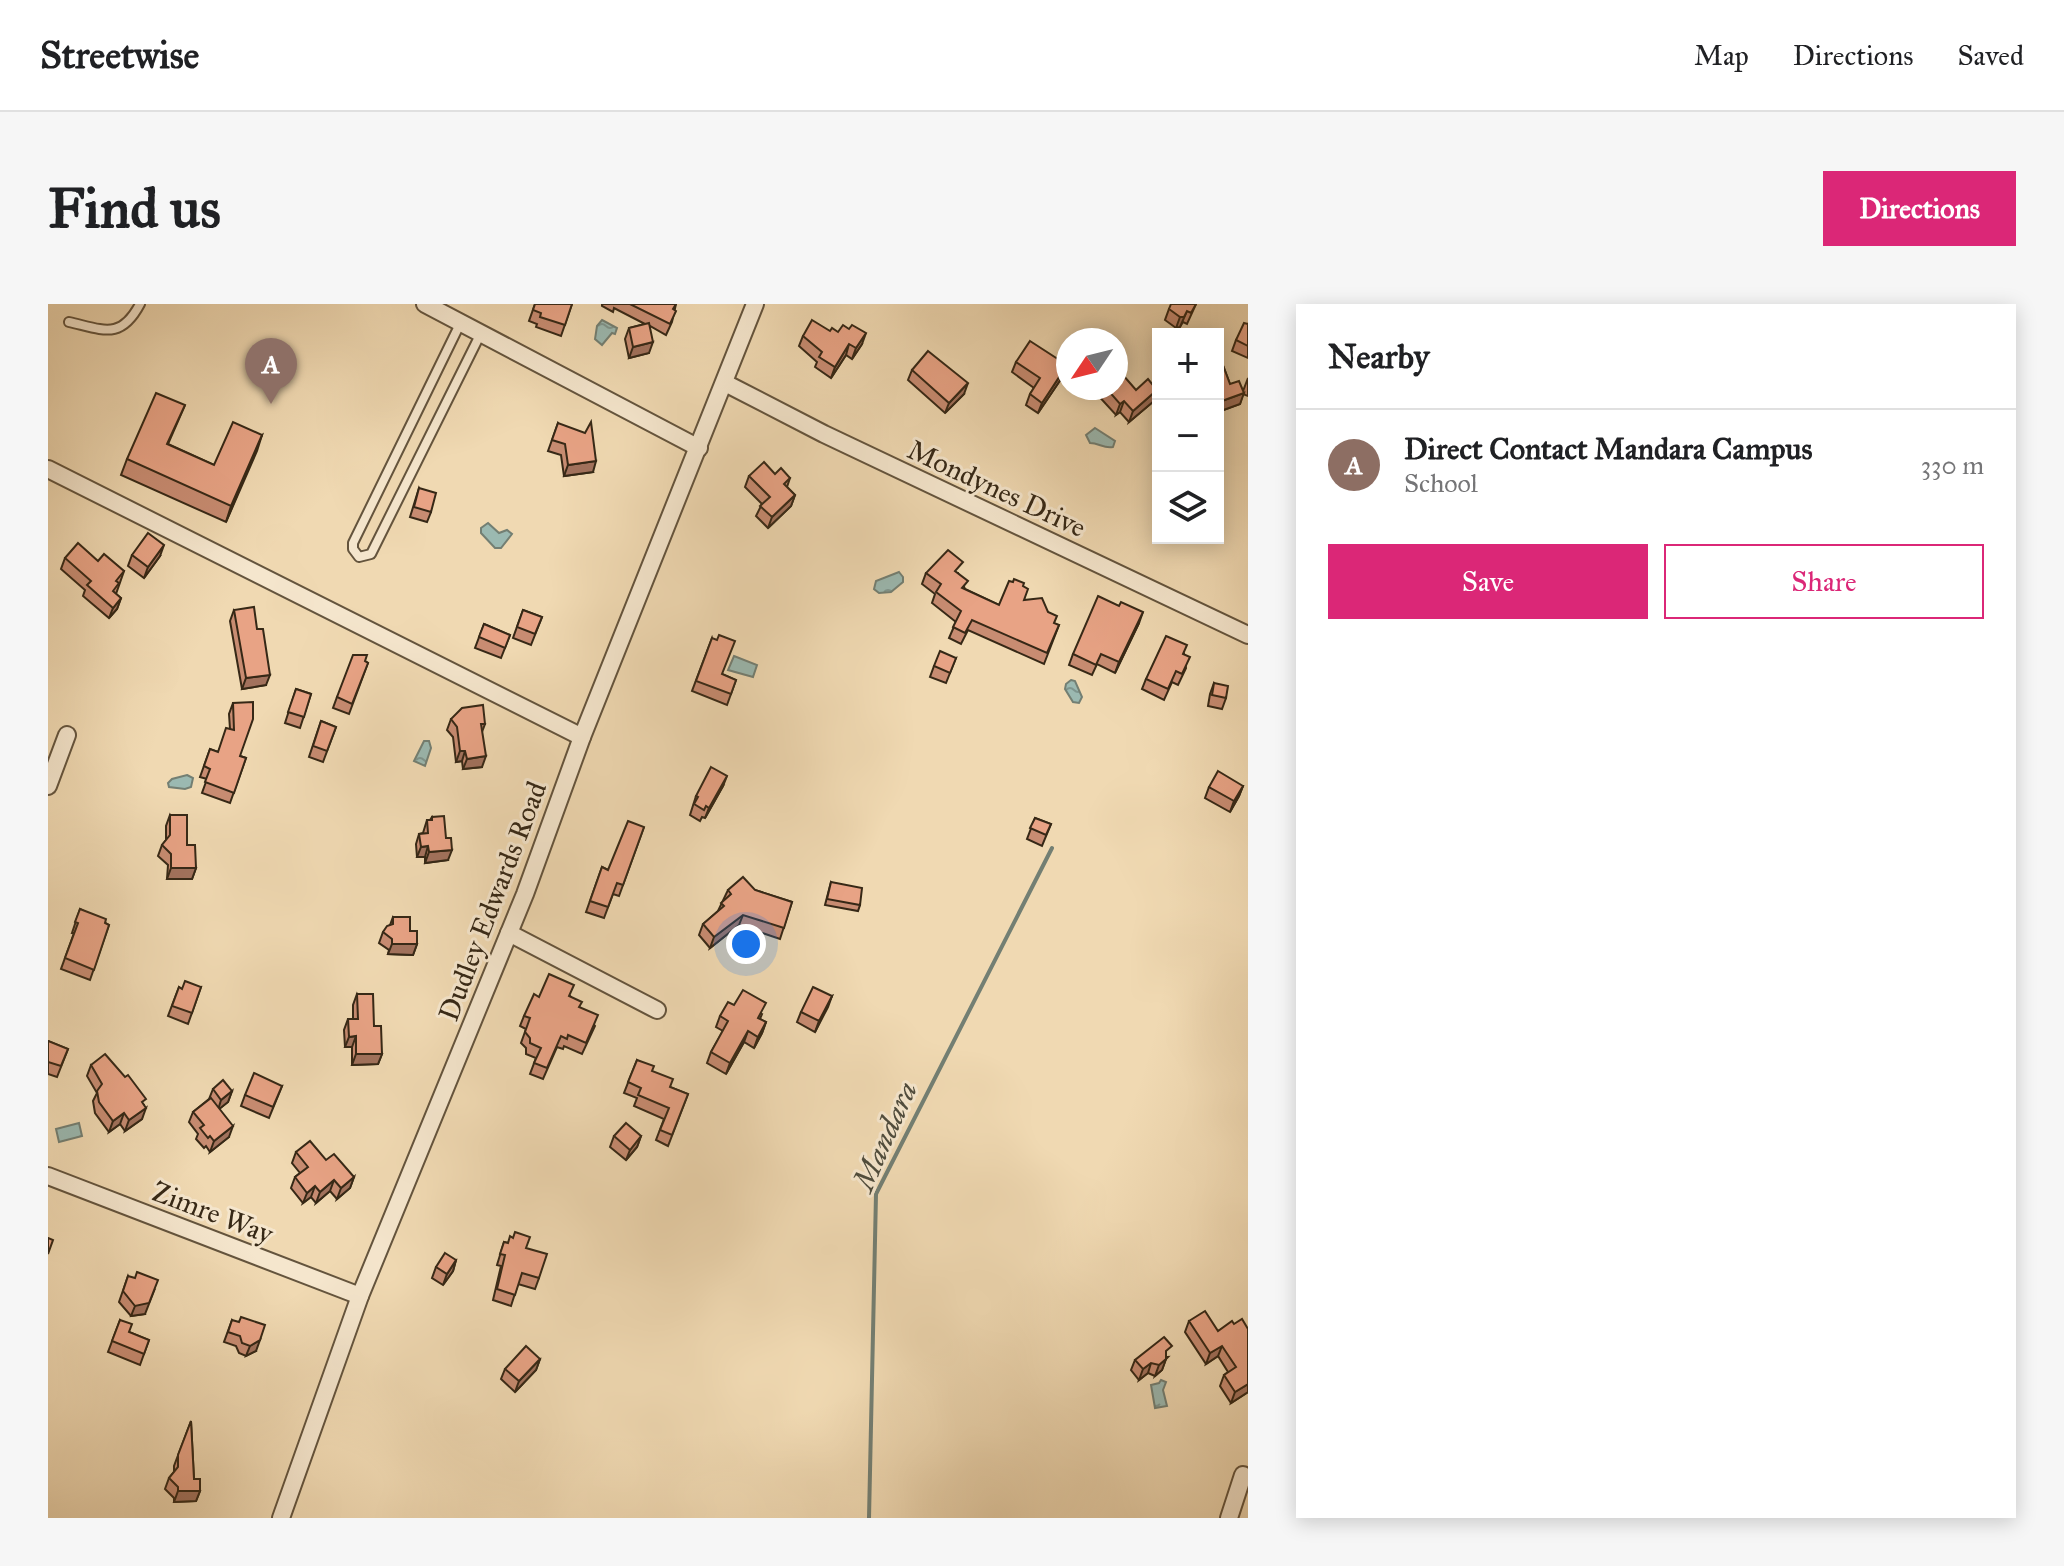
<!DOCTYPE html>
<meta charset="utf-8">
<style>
body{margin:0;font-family:"IM FELL Great Primer",serif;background:#f6f6f6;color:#202124}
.controls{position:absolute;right:24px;top:24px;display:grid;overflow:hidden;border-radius:0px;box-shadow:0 4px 20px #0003}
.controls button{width:72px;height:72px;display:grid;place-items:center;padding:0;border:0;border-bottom:2px solid #e0e0e0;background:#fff;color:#202124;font:40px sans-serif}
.compass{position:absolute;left:1008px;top:24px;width:72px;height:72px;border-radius:50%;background:#fff;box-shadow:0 4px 20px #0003;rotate:235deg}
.you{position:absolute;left:698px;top:640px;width:28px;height:28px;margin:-20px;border:6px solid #fff;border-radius:50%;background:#1a73e8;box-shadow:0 0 0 12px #1a73e833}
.badge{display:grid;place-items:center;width:52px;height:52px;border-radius:50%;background:#db2777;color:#fff;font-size:26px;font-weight:700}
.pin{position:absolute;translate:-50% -66px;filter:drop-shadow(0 2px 4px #0008)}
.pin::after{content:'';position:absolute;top:42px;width:28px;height:24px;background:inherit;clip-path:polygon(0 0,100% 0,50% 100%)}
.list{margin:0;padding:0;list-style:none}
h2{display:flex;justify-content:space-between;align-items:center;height:104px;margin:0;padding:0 32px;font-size:34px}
h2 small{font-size:26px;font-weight:400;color:#757577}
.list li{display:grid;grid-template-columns:52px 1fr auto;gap:24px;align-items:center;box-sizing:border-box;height:112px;padding:0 32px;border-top:2px solid #e0e0e0}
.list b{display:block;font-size:30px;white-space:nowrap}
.list p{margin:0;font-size:26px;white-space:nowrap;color:#757577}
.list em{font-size:26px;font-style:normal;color:#757577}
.actions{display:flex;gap:16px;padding:24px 32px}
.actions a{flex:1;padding:18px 0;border:2px solid #db2777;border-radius:0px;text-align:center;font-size:28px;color:#db2777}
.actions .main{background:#db2777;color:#fff}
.icon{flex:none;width:44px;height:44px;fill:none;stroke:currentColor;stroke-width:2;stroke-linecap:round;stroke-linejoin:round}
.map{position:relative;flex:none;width:1200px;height:1214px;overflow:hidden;border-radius:0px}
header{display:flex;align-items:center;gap:48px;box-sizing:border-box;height:112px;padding:0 40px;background:#fff;border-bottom:2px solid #e0e0e0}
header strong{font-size:38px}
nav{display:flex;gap:44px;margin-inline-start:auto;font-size:28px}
.intro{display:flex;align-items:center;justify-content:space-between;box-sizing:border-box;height:192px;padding:0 48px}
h1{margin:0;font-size:56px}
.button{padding:20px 36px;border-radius:0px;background:#db2777;color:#fff;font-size:28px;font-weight:700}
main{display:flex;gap:48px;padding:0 48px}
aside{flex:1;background:#fff;border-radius:0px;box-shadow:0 4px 20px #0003}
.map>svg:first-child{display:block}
</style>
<header>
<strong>Streetwise</strong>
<nav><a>Map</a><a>Directions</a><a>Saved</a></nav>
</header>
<div class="intro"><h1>Find us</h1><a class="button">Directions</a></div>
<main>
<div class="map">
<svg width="1200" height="1214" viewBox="0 0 1200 1214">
<defs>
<pattern id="water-ripples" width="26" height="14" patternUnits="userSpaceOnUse" patternTransform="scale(2)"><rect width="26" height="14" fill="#9bb9b1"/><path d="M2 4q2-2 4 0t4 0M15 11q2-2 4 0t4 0" fill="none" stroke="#7f968f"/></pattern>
</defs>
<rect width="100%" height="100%" fill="#f0d9b2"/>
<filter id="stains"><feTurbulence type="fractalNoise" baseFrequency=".0025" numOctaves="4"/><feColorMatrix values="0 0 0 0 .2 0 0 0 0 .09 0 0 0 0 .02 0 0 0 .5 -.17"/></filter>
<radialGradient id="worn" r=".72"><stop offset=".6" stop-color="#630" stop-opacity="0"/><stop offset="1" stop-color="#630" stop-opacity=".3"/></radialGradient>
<g fill="url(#water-ripples)" stroke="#737f73" stroke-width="2">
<polygon points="554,16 569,24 567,30 564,29 554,41 547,35 549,22"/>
<path d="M 1047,124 L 1067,137 L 1065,143 C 1056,145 1051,139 1042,139 L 1038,131 Z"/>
<polygon points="440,219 451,229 459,226 464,230 453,244 447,244 433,229 433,224"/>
<polygon points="851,268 855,273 855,278 843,288 831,289 826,285 828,277"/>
<polygon points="686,352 709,361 705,373 680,366"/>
<polygon points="1023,376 1027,377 1034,393 1031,399 1025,398 1017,385 1018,380"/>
<polygon points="376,437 381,437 383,444 377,462 366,457"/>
<polygon points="139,471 145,474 143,483 137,485 121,483 120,479 124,475"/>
<polygon points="31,819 34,832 11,838 8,825"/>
<polygon points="1113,1076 1118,1078 1115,1086 1119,1102 1107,1104 1103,1081 1111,1079"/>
</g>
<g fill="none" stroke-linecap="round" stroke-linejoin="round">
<polyline stroke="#737f73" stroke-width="4" points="821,1214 828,890 1004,544"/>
<defs>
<g id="service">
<path d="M 21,18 C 56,26 73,36 92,0"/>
<polyline points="412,20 305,239 305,245 311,253 323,250 432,31"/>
</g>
<g id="minor">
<polyline points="377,0 651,144"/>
<polyline points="677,79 776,130 1200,331"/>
<polyline points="0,165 534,433"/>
<polyline points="0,482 19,431"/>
<polyline points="461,629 609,706"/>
<polyline points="0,872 312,992"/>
<polyline points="233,1214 312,992 477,590 534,433 707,0"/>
<polyline points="1181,1214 1195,1171"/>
</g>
</defs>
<use href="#service" stroke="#64543d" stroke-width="12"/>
<use href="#minor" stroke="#64543d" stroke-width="20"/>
<use href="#service" stroke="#f5e6cd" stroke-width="8"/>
<use href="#minor" stroke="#f5e6cd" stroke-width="16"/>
</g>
<g fill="#c88c72" stroke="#362816" stroke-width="2">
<polygon points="487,0 524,0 513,32 488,23 489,20 481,17"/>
<polygon points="554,0 628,0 624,18 618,31 602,22 601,49 581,54 577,35 581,24 597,20 566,4 565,8 554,2"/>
<polygon points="1148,0 1139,20 1135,18 1132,23 1128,24 1117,16 1121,5"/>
<polygon points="1200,20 1200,54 1184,47 1188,36"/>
<polygon points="782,27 814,40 804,55 798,51 783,74 767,63 769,58 751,42 755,32"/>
<polygon points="1170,48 1182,80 1195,87 1200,74 1200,92 1195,90 1192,100 1170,108"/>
<polygon points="968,58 1015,72 990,109 978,101 982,90 986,84 964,68"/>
<polygon points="864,66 916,90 897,109 860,76"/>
<polygon points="1049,84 1088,86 1106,97 1081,118 1072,108 1068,111 1047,88"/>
<polygon points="137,101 120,140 166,161 214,131 178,218 73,171 79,155"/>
<polygon points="510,119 545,168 516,172 513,151 500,147"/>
<polygon points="727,170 742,174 739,183 747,191 743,202 720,224 708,212 714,200 697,183 701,172"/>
<polygon points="371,184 383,208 379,218 362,213"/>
<polygon points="84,251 112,252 96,274 80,262"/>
<polygon points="17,254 50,257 76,267 68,290 73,294 69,305 61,314 35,292 37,286 13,265"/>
<polygon points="878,269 910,269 917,285 951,301 975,282 976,296 1000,308 1006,320 1011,321 996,360 920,326 913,340 901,334 908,318 884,299 887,290 874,280"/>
<polygon points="1071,302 1091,319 1067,369 1049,360 1044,371 1021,361 1025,350"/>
<polygon points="186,306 209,325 218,381 194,385 182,317"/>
<polygon points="475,306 494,313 483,341 465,334"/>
<polygon points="436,320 462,331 453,354 427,344"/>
<polygon points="664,334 674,370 688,376 679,401 644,387"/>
<polygon points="1136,350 1138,364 1130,381 1124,378 1116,396 1094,385 1098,375"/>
<polygon points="908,354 898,379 882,373 886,362"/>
<polygon points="317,357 320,359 301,410 285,404 289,393"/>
<polygon points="1166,379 1178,394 1174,405 1160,402 1162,390"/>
<polygon points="248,385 263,390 252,424 237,419"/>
<polygon points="185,399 192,452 198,454 182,499 154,489 159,475 152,473 162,445 170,448 182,425 181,410"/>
<polygon points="403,415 437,420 434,428 434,463 415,465 414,457 408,458 405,433 399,426"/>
<polygon points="273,417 288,423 275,458 261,453"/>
<polygon points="675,482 657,514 654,513 652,517 642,511 648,492"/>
<polygon points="1195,482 1191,492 1182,508 1157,494 1161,483"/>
<polygon points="122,511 139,541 148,564 144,575 119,575 120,561 110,552 114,541 118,536 118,522"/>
<polygon points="384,513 400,556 377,559 377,553 369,553 368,540 371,530 375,529 379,516 382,516"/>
<polygon points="987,514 1003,520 994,542 979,535"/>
<polygon points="596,523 571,592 565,590 556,614 538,608 554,563 560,566"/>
<polygon points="783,578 812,601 810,607 777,601"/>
<polygon points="680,586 707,586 744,598 732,635 691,621 662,644 651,631 655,620 670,607"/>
<polygon points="32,605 61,621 42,676 13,665 26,629 24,629"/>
<polygon points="345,613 362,627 369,640 365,651 340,650 341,646 331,639 335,628 342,621"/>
<polygon points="131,683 134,685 153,683 140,720 120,712"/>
<polygon points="309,690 326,722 334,750 330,760 304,761 304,743 297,743 296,726 300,715 305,715 305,701"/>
<polygon points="522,692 547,722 534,750 516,742 515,745 509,743 495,775 482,770 488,754 478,750 478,744 473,739 478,725 472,722 476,712 491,693"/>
<polygon points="784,692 767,728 749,718 753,708"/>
<polygon points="686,701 714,710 712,715 718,718 714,729 706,744 696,738 678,770 659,759 663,748 675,727 668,723 672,712"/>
<polygon points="0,737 20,745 9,773 0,770"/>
<polygon points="589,756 622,783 640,790 620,842 608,836 616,815 586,802 589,794 576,789"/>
<polygon points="43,761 96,801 94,815 77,827 72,820 61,828 47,809 45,797 49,789 39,772"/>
<polygon points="234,782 221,814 193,802 197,791"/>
<polygon points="165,785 184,787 180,798 171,805 181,833 162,848 158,842 156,844 148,835 150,830 141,818 145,808 161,795"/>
<polygon points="566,832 593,832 589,843 578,856 562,843"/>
<polygon points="248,848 278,856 306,873 302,884 289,895 282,887 268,899 263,893 255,899 243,884 247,873 252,869 244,859"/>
<polygon points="456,938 478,944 491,974 487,985 470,980 463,1002 445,996 453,962 449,961"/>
<polygon points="408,956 405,967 395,981 384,974 388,963"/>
<polygon points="80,972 97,1010 83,1012 71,998"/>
<polygon points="72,1016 81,1028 101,1036 92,1061 60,1048"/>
<polygon points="184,1016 208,1047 198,1052 191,1049 188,1042 176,1038"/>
<polygon points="1141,1017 1170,1027 1186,1020 1200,1025 1200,1088 1183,1099 1172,1082 1176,1071 1180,1068 1170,1052 1158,1060 1137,1028"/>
<polygon points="1120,1053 1118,1055 1114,1066 1107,1072 1100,1069 1091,1076 1083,1066 1087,1056"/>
<polygon points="492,1055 488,1066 467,1088 453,1075 457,1065"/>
<polygon points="143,1117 146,1175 152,1187 148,1197 126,1198 126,1194 117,1185 121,1174 126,1168 126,1162"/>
</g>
<g fill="#a2725d" stroke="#362816" stroke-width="2">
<polygon points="1139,7 1132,23 1128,24 1132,13"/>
<polygon points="818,29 814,40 804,55 808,44"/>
<polygon points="605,38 601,49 581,54 585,43"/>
<polygon points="801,40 798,51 783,74 787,63"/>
<polygon points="1019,61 1015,72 990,109 994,99"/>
<polygon points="920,79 916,90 897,109 901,99"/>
<polygon points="1109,86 1106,97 1081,118 1085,107"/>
<polygon points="1196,89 1192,100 1170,108 1171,98"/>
<polygon points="1076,97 1072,108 1068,111 1072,100"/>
<polygon points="214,131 209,147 178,218 183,202"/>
<polygon points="548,157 545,168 516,172 520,161"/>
<polygon points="747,191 743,202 720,224 724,213"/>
<polygon points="116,241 112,252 96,274 100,263"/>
<polygon points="73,294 69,305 61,314 65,304"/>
<polygon points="1095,308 1091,319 1067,369 1071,358"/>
<polygon points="222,371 218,381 194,385 198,374"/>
<polygon points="412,447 417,447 414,457 408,458"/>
<polygon points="438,452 434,463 415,465 419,455"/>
<polygon points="679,472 675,482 657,514 661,504"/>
<polygon points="1195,482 1191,492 1182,508 1186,497"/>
<polygon points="380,542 377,553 369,553 373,543"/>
<polygon points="404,546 400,556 377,559 381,548"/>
<polygon points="123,564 148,564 144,575 119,575"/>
<polygon points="695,611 691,621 662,644 666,633"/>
<polygon points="344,640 369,640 365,651 340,650"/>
<polygon points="784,692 780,703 767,728 771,717"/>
<polygon points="718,718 714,729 706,744 710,733"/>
<polygon points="700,727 696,738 678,770 682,759"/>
<polygon points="308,732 304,743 297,743 301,733"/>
<polygon points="308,750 334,750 330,760 304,761"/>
<polygon points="184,787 180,798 170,806 173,796"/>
<polygon points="98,804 94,815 77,827 81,816"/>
<polygon points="76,809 72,820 61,828 65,817"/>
<polygon points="185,822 181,833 162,848 166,837"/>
<polygon points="593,832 589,843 578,856 582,846"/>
<polygon points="306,873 302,884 289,895 293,884"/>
<polygon points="286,876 282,887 268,899 272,888"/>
<polygon points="267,882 263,893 255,899 259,889"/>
<polygon points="408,956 405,967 395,981 399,970"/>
<polygon points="106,987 97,1010 83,1012 87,1002"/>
<polygon points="212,1036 208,1047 198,1052 202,1042"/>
<polygon points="1174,1042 1170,1052 1158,1060 1162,1049"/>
<polygon points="492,1055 488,1066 467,1088 471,1077"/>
<polygon points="1118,1055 1114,1066 1107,1072 1111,1061"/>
<polygon points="1103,1059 1100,1069 1091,1076 1095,1065"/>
<polygon points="1200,1080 1200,1088 1183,1099 1187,1088"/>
<polygon points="130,1187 152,1187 148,1197 126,1198"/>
</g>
<g fill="#e8a385" stroke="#362816" stroke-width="2">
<polygon points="487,0 524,0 517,21 492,13 493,9 485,6"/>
<polygon points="582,0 628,0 625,5 628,7 622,20"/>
<polygon points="1123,0 1148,0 1143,9 1139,7 1136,13 1132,13 1121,5"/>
<polygon points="764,16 782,27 784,24 790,28 795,21 801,25 804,21 818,29 808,44 801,40 787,63 771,53 774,48 755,32"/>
<polygon points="601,19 605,38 585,43 581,24"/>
<polygon points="1196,19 1200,20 1200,42 1188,36"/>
<polygon points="982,37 1019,61 994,99 982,90 992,74 968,58"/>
<polygon points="880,47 920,79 901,99 864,66"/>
<polygon points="1170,48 1182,80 1191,77 1196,89 1171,98"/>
<polygon points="1068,63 1088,86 1100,75 1109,86 1085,107 1076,97 1072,100 1058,84 1068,84"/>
<polygon points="108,89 137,101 119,140 166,161 185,118 214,131 183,202 79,155"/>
<polygon points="543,118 548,157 520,161 517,140 504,136 510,119 537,129"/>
<polygon points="716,158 727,170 733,164 742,174 736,180 747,191 724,213 712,202 722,193 701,172"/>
<polygon points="371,184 388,189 383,208 366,203"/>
<polygon points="100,229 116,241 100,263 84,251"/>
<polygon points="30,239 50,257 56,250 76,267 68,277 71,279 65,287 73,294 65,304 39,281 43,277 17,254"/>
<polygon points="900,246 915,258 907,267 920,277 914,284 951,301 961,277 965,278 966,275 976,279 975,282 980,285 976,296 994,294 1000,308 1009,312 1006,319 1011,321 999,349 924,316 917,329 905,323 913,307 888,288 893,280 878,269"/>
<polygon points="1050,292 1071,302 1073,298 1095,308 1071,358 1053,350 1048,361 1025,350"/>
<polygon points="206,303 209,325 215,325 222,371 198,374 186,306"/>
<polygon points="475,306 494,313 487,330 469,323"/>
<polygon points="436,320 462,331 457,344 431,333"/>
<polygon points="671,331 687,337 674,370 688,376 683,390 648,377 664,334 669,336"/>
<polygon points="1118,332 1139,341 1135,350 1142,353 1134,370 1128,367 1120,385 1098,375"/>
<polygon points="892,347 908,354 902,369 886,362"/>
<polygon points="305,351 319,351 317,357 320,359 304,400 289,393"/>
<polygon points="1166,379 1180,382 1178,394 1164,391"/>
<polygon points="248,385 263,390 256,413 240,408"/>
<polygon points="205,398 205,415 192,452 198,454 186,489 157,478 162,465 156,462 162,445 170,448 178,424 186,426 185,399"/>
<polygon points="435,401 437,420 433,420 438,452 419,455 417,447 412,447 409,423 403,415 414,404"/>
<polygon points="273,417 288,423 279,447 265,442"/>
<polygon points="663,463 679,472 661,504 658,502 656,506 646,500 650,493 648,492"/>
<polygon points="1170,467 1195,482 1186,497 1161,483"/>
<polygon points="122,511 139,511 139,541 147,541 148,564 123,564 123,550 114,541 122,531"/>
<polygon points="396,512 398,534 403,534 404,546 381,548 380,542 373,543 371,530 380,529 379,516 384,516 384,513"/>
<polygon points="987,514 1003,520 998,531 982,524"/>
<polygon points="580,517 596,523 575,581 569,579 560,603 542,597 554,563 560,566"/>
<polygon points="695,573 707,586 744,598 736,624 695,611 666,633 655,620 676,602 673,599 683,590 680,586"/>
<polygon points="783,578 814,584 812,601 779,595"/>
<polygon points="32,605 58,615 57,619 61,621 46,666 17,654 30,619 27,618"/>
<polygon points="345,613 362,613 362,627 369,627 369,640 344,640 344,635 335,628 339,622 345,620"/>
<polygon points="501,670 526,681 521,692 534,698 531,703 550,711 538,739 520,731 519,735 513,732 499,764 486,759 493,744 482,739 482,734 477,728 482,714 476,712 486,690 491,693"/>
<polygon points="137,677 153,683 144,709 124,702 131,683 134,685"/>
<polygon points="765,683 784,692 771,717 753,708"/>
<polygon points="695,686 718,699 710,714 718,718 710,733 700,727 682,759 663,748 680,717 672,712 680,698 686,701"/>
<polygon points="309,690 325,690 326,722 333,722 334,750 308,750 308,732 301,733 300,715 310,715"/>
<polygon points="0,737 20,745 13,762 0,758"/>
<polygon points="57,750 77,773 80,771 98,795 94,798 98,804 81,816 76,809 65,817 51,798 49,787 54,780 43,761"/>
<polygon points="589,756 606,762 604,767 625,775 622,783 640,790 624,831 612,826 621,804 590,791 593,784 580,778"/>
<polygon points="206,769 234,782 225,803 197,791"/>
<polygon points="175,776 184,787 173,796 165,785"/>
<polygon points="163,794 185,822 166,837 162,832 160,834 152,824 156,821 145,808"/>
<polygon points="578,819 593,832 582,846 566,832"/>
<polygon points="262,837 278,856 286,850 306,873 293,884 286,876 272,888 267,882 259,889 247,873 260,863 248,848"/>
<polygon points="467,928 482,933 478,944 499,950 491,974 474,969 467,991 449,985 457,951 452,950 456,938 460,939 462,932 465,934"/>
<polygon points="0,934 5,936 0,950"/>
<polygon points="397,949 408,956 399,970 388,963"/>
<polygon points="89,968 110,976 101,999 87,1002 75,987 80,972 87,974"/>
<polygon points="1157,1007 1170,1027 1184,1017 1186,1020 1194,1015 1200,1025 1200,1080 1187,1088 1176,1071 1188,1063 1174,1042 1162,1049 1141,1017"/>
<polygon points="193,1013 217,1021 212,1036 202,1042 194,1039 192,1032 180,1028 184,1016 191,1018"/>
<polygon points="72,1016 84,1020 81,1028 101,1036 96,1050 64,1037"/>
<polygon points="1116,1033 1124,1042 1118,1047 1118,1055 1111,1061 1103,1059 1095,1065 1087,1056"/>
<polygon points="478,1042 492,1055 471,1077 457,1065"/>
<polygon points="143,1117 146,1175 152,1175 152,1187 130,1187 130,1183 121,1174 130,1163 130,1151"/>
</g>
<g text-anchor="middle" stroke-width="6" stroke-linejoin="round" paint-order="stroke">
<g font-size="28" fill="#362816" stroke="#f5e6cd">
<text transform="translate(949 184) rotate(25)" y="10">Mondynes Drive</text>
<text transform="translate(444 597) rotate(-69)" y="10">Dudley Edwards Road</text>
<text transform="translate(165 908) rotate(21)" y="10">Zimre Way</text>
</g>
<g font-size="30" font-style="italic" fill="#4f4c3d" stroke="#f5e6cd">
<text transform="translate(837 832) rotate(-66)" y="10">Mandara</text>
</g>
</g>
<rect width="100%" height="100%" filter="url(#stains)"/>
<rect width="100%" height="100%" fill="url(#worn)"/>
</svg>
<div class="controls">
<button>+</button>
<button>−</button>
<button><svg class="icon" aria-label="layers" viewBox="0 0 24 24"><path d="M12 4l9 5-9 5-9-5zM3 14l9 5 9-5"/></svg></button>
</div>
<svg class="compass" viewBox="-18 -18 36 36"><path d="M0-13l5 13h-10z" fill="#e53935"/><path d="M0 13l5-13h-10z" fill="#757577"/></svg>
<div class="you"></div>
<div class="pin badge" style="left:223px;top:100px;background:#8d6e63">A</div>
</div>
<aside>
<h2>Nearby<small></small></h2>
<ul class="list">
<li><span class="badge" style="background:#8d6e63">A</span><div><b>Direct Contact Mandara Campus</b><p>School</p></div><em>330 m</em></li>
</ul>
<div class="actions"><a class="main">Save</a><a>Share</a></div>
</aside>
</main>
